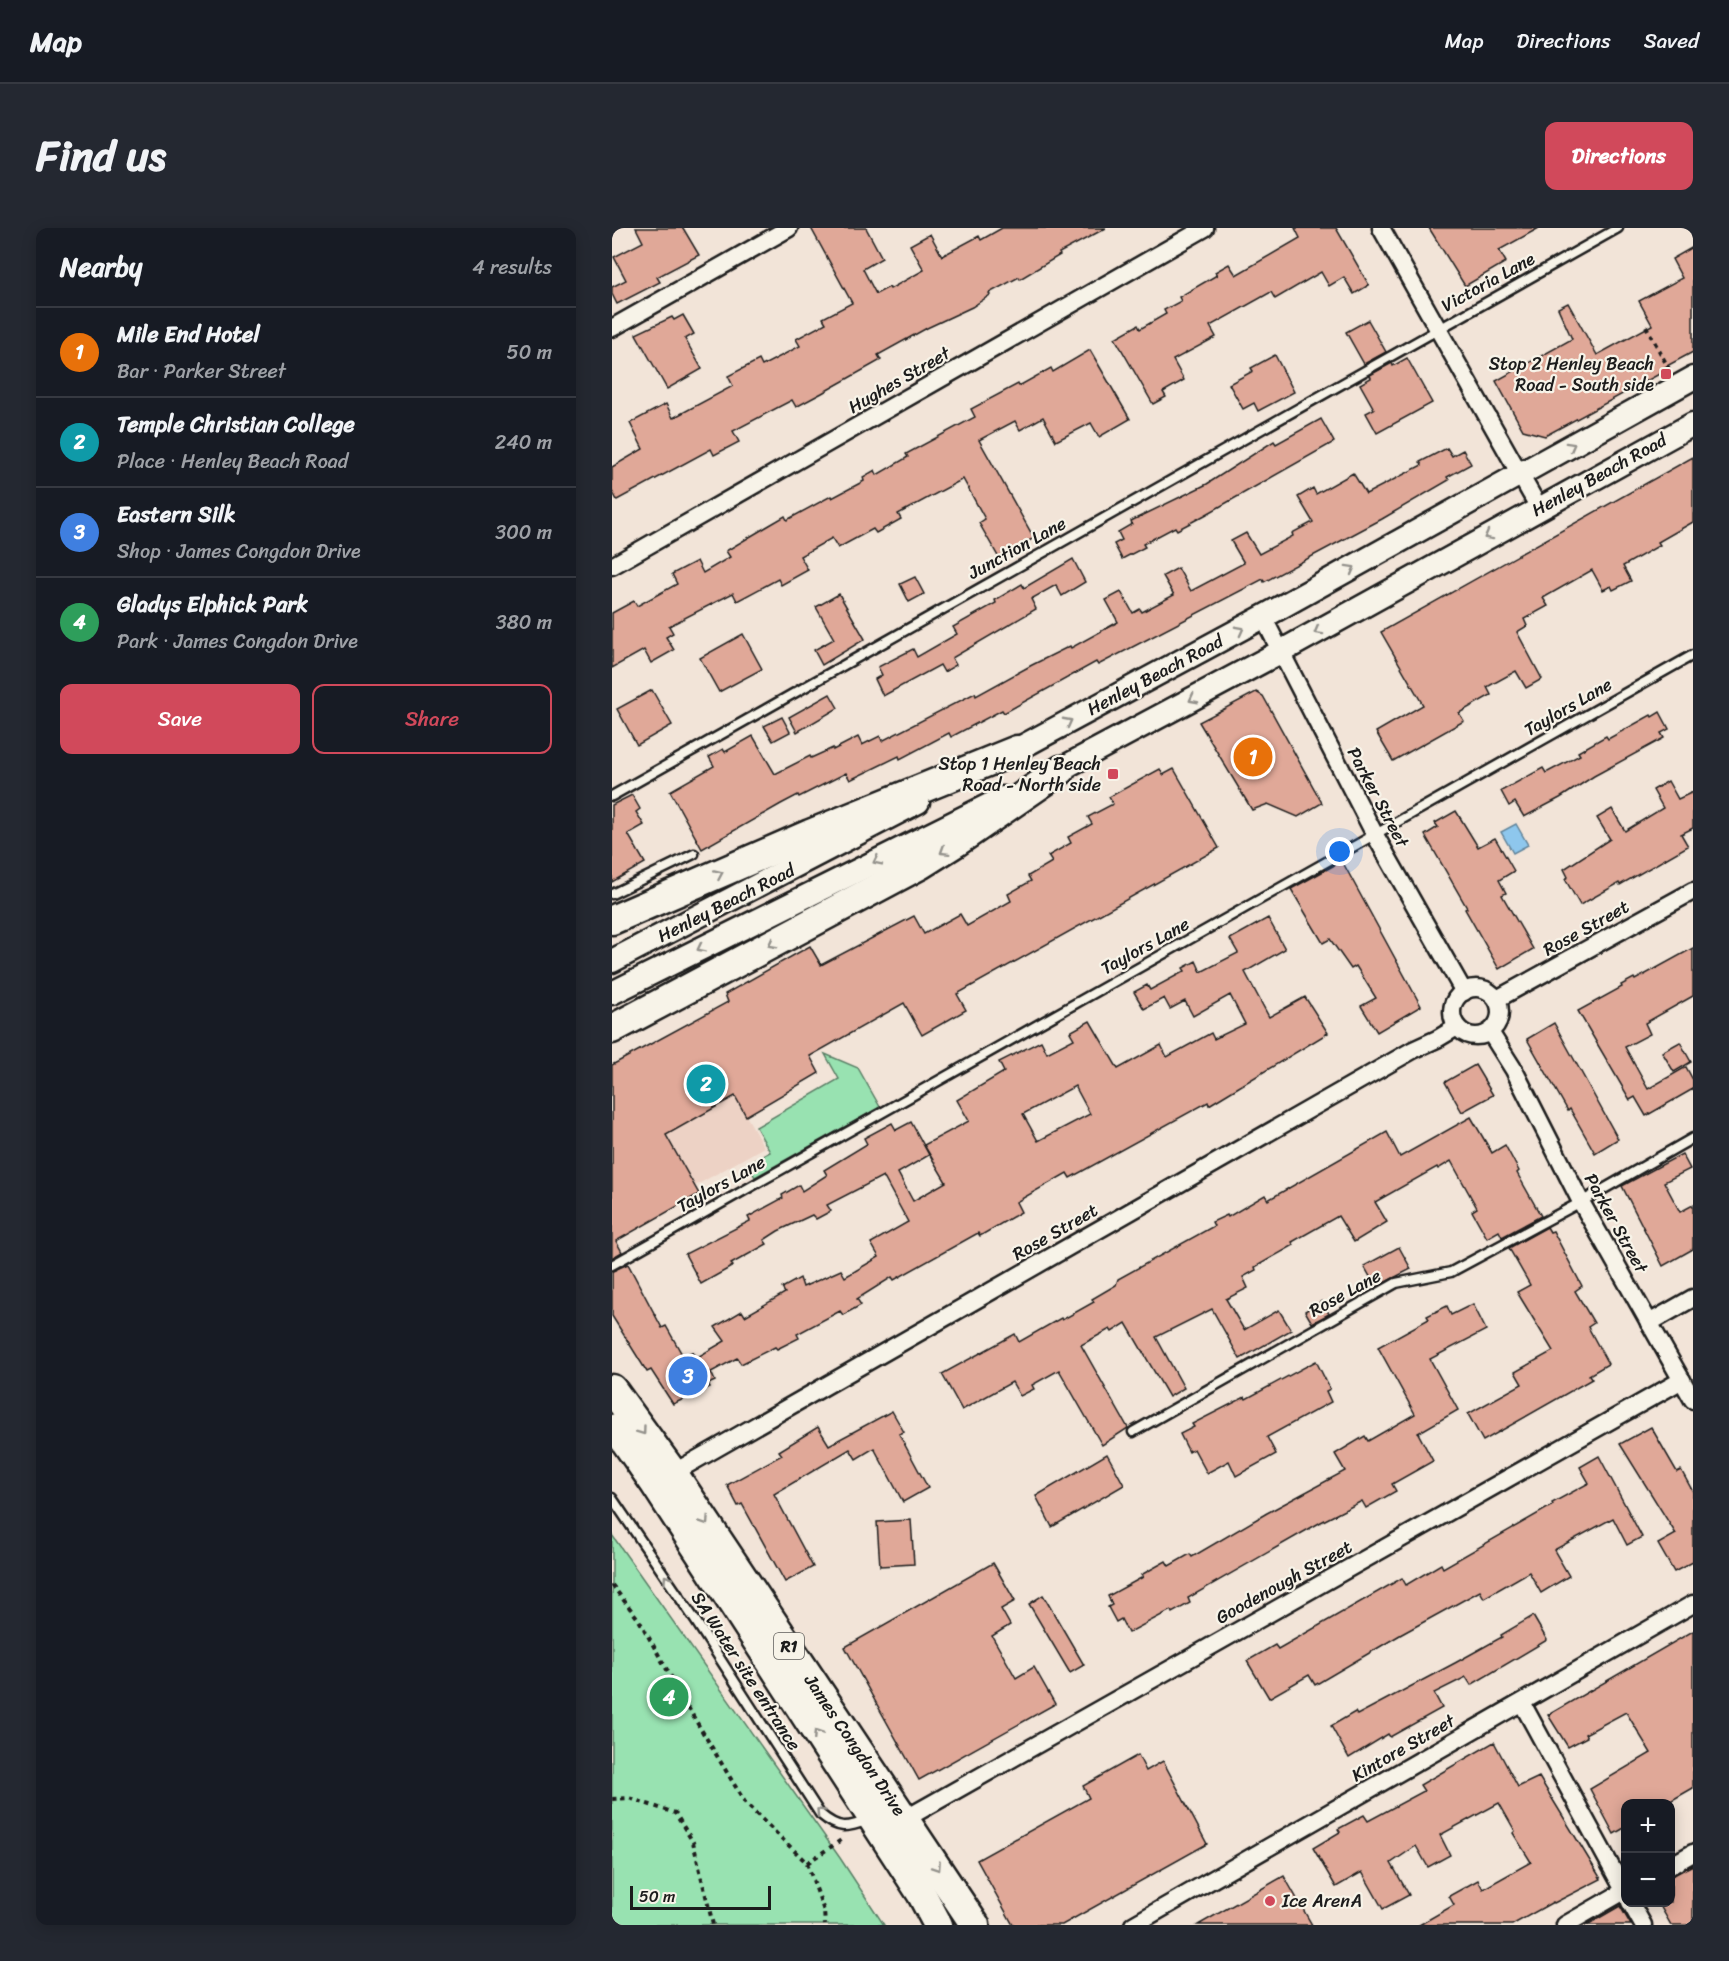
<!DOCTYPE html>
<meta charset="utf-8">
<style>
body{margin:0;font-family:Sriracha,sans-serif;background:#242831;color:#f1f3f6}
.controls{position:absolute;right:18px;bottom:18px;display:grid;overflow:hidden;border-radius:12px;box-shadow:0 3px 15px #0003}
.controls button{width:54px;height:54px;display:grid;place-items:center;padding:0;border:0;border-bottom:2px solid #363941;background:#171b24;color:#f1f3f6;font:30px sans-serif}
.scale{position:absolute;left:18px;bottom:15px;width:141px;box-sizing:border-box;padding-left:6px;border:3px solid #1c1c1c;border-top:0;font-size:16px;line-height:21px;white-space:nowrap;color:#1c1c1c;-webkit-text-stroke:4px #f7f3e8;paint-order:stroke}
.you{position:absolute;left:728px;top:624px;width:21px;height:21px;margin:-15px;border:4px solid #fff;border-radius:50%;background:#1a73e8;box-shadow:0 0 0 9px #1a73e833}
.badge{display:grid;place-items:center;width:39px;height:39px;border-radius:50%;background:#d1495b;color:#fff;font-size:20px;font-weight:700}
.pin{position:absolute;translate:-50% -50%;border:3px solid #fff;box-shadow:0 2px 6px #0006}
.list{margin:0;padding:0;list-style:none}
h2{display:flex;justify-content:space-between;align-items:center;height:78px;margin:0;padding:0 24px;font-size:26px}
h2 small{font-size:20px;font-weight:400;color:#9ea1a6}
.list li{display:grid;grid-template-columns:39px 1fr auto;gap:18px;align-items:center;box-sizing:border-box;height:90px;padding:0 24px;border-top:2px solid #363941}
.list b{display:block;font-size:22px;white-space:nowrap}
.list p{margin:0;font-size:20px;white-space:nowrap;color:#9ea1a6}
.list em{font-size:20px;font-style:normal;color:#9ea1a6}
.actions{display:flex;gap:12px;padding:18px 24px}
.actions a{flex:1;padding:14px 0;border:2px solid #d1495b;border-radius:12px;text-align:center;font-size:21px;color:#d1495b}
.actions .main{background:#d1495b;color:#fff}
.map{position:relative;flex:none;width:1081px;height:1697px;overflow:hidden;border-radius:12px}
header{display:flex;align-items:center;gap:36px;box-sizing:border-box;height:84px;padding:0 30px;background:#171b24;border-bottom:2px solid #363941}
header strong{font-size:28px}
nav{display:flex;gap:33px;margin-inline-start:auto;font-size:21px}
.intro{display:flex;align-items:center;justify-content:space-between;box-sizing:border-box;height:144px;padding:0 36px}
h1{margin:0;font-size:42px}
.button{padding:15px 27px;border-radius:12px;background:#d1495b;color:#fff;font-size:21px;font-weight:700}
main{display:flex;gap:36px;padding:0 36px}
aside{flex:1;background:#171b24;border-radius:12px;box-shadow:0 3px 15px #0003}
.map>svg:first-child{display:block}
</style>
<header>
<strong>Map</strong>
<nav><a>Map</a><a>Directions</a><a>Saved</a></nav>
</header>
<div class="intro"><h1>Find us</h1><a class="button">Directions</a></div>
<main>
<aside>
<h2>Nearby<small>4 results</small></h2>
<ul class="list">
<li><span class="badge" style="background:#e8710a">1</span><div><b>Mile End Hotel</b><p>Bar · Parker Street</p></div><em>50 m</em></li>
<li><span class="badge" style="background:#0f9aa8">2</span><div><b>Temple Christian College</b><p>Place · Henley Beach Road</p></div><em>240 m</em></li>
<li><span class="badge" style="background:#3f7fe0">3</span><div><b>Eastern Silk</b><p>Shop · James Congdon Drive</p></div><em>300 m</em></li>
<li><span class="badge" style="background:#2e9e5b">4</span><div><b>Gladys Elphick Park</b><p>Park · James Congdon Drive</p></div><em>380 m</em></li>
</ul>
<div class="actions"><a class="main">Save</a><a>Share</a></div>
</aside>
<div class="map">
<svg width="1081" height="1697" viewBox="0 0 1081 1697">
<rect width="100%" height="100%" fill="#f2e4d8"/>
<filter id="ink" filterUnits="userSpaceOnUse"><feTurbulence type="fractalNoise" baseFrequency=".0167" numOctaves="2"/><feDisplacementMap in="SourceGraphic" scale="12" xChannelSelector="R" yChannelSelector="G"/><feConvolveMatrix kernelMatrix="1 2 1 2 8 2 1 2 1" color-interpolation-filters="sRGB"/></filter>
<g filter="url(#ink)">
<g fill="#edd2c5">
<polygon points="123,868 152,919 83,958 54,907"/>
<polygon points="1007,1673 1021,1697 965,1697"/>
</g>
<g fill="#98e2b1" stroke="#5a7f66" stroke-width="1.5">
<polygon points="213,826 246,840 268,879 143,949 135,936 158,924 144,899 227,851"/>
<polygon points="0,1307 228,1630 272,1697 0,1697"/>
</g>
<polygon fill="#8ec7ed" stroke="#608399" stroke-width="1.5" points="904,596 916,617 901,625 889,604"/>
<g fill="#e0a898" stroke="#1c1c1c" stroke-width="1.5" fill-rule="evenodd">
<polygon points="24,0 71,0 87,27 45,49 48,54 5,76 0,66 0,59 14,52 2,29 31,14"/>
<polygon points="199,0 254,0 270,30 251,41 264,66 277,59 278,61 312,42 298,17 318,6 330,28 367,8 369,12 390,0 494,0 447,25 448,27 408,51 407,49 377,65 378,67 360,79 315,100 266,127 269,132 210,165 184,179 180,172 121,203 127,214 102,227 99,221 5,272 0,263 0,239 31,221 18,195 54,176 61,190 121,158 116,148 147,132 150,138 188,118 184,111 214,95 211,90 240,75"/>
<polygon points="683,0 724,0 757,57 742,66 732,49 717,58 709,44 663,71 659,64 598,98 604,109 561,132 572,152 551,164 554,169 541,176 503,110 526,97 528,101 554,86 552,82 569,73 567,69 605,47 603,44 617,36 624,47 688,10"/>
<polygon points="817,0 927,0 887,22 894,34 853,58"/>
<polygon points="1081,19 1081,124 1051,140 1053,143 933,208 911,202 884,153 960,111 946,80 956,75 985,127 1040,97 1027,73 1070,50 1060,31"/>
<polygon points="71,87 82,106 73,111 90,141 55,161 24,106 60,89 62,92"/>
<polygon points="756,92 774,124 752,136 734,104"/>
<polygon points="478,122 518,191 487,209 479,195 444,213 431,189 408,202 403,193 367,212 422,310 387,330 367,295 373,291 351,251 286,286 289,291 264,305 261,301 226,320 220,310 188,328 196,342 169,357 166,351 125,373 121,365 57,398 61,405 54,409 62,422 39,435 32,422 0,440 0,385 22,373 25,378 65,356 60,346 85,333 91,345 118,329 114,323 156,298 173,288 175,292 219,268 220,270 252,253 251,249 263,242 265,247 296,229 294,226 363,189 359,181 406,156 407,158 439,140 441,144"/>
<polygon points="663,127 682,164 646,183 642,175 631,181 617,156 641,143 639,140"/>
<polygon points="795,130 820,175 765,205 754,185 762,181 748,156 759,150 758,147 780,135 781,138"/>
<polygon points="709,191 722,214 593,287 565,302 563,299 531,316 533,319 510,331 502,316 510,312 506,304 520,296 519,293 595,256 662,213 664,216"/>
<polygon points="835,220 840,228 851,222 859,236 835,249 837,252 770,291 652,354 651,351 486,437 484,434 392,485 390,482 339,509 337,505 288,531 287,528 238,552 234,545 187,569 186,567 169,576 90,621 58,563 102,538 97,529 111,521 113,524 141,508 163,546 198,528 199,530 221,520 221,522 246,509 250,517 268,508 270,513 363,465 364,468 420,437 458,418 459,420 506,394 494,372 509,364 521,385 528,381 530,384 562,367 551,348 566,340 579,363 632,335 619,313 634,305 647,326 681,308 680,305 701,294 686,269 701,260 704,266 741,245 754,266 810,237 808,234"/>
<polygon points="1081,229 1081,294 1046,314 1048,317 1011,338 1019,353 1001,362 999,358 991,362 980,342 931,370 936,378 912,391 915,398 905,404 930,451 914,460 904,443 875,459 879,467 847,485 852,493 781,533 764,504 811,477 769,404"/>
<polygon points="461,331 473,354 450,368 444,357 419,371 424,381 340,430 344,437 332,444 328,437 271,468 263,451 270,447 266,439 301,421 305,429 345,406 341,399 384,375 383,372 410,356 412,360"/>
<polygon points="303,349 312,366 297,374 288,356"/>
<polygon points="227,366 253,411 210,437 202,422 222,411 204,379"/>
<polygon points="131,406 150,441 107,464 88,430"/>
<polygon points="40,462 60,497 25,517 5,481"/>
<polygon points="644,464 651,468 710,575 686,589 656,576 640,582 587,494"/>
<polygon points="218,466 226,480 185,504 177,489"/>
<polygon points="1048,484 1057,501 1049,505 1052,510 982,548 948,570 912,589 903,574 897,578 889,563 931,540 934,545 968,527 966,524 994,508 996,511 1039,487 1040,489"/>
<polygon points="170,489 178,504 161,513 152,498"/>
<polygon points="548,541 551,547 562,541 607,620 345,766 354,782 310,807 292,775 198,828 207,845 134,888 123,868 54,907 87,966 4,1013 10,1024 0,1030 0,837 116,774 113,766 198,718 209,737 302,688 312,706 348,686 355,698 399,673 396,666 419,653 416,648 440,634 436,628 459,615 456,609 480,596 476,589 501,576 497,569"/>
<polygon points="1056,553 1066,571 1081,564 1081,600 1069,606 1076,618 1008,657 1007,655 968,677 953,651 956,649 952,641 998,611 985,590 1000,581 1013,603 1051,580 1041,562"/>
<polygon points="20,567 28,581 24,584 32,597 16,606 33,635 0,654 0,577"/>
<polygon points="844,583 866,619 883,610 902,643 887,652 894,665 890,667 921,721 887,741 853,681 855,680 813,607 826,599 823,595"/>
<polygon points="730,633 809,778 765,804 749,778 764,770 744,738 739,741 718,711 711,715 679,661"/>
<path d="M 656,690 L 673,721 L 633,744 L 657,789 L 693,769 L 716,805 L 597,877 L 596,874 L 458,950 L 455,945 L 404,974 L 409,984 L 368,1008 L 366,1005 L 282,1052 L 280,1049 L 245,1071 L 249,1077 L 231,1087 L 228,1083 L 185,1106 L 187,1110 L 165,1121 L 163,1119 L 129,1136 L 125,1130 L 99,1144 L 103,1153 L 96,1156 L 98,1159 L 61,1176 L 39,1142 L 35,1144 L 0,1088 L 0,1043 L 16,1036 L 50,1100 L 54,1098 L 71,1128 L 80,1124 L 84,1130 L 113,1113 L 103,1099 L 130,1083 L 133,1088 L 173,1065 L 170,1060 L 188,1050 L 191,1059 L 229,1042 L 233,1049 L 267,1029 L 259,1015 L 296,994 L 271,948 L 215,977 L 219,983 L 204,991 L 200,987 L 166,1003 L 152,1012 L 155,1016 L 119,1036 L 121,1038 L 89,1056 L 73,1026 L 138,993 L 136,989 L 171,970 L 170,967 L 187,957 L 190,963 L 215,947 L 212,942 L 255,916 L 252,910 L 280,895 L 284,902 L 299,894 L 317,927 L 286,945 L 301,973 L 334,954 L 312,917 L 357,893 L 345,872 L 392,844 L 387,834 L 429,813 L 435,825 L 462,811 L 458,804 L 478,793 L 506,841 L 549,817 L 555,829 L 599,805 L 602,811 L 633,796 L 618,767 L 581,788 L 573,773 L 558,781 L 552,770 L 532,781 L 522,764 L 535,757 L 538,762 L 573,743 L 571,740 L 584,733 L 589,744 L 626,725 L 618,711 ZM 463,858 L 478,886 L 426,913 L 411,886 Z"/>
<polygon points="1081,720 1081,768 1033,795 1038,806 1013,819 1036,861 1074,839 1081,852 1081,861 1034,888 1023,869 1018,872 966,783 1010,759 1009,757 1022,750 1023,752"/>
<polygon points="942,795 1006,911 983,925 958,881 956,883 915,811"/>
<polygon points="1068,814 1079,834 1062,844 1050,824"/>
<polygon points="863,837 881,867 850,884 833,854"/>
<polygon points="859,889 880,925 893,917 907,943 905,945 929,988 890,1009 887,1003 875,1010 860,983 865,980 839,933 826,941 825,939 763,974 775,994 742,1014 726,988 680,1014 682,1017 643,1039 644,1042 631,1049 636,1060 614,1071 632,1102 667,1082 679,1102 628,1131 600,1081 544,1109 572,1160 557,1169 514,1095 500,1104 498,1101 469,1117 516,1200 490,1217 447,1142 420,1157 422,1161 408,1168 400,1154 350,1182 330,1146 403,1106 407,1114 449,1090 450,1092 482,1074 480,1071 504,1057 506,1051 602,998 600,994 615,987 616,989 653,967 656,972 775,904 788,929"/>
<polygon points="1070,926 1078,941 1052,954 1068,984 1081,977 1081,1021 1051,1038 1010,958"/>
<polygon points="935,999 938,1004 941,1003 970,1058 963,1063 982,1095 976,1099 996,1136 977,1147 980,1151 871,1213 856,1186 910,1156 903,1144 941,1123 905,1064 918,1057 897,1020"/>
<polygon points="787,1019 799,1041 764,1059 752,1038"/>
<polygon points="710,1073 717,1086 700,1095 693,1083"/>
<polygon points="861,1076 874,1102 818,1131 846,1182 806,1205 821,1233 780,1256 784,1263 754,1280 750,1273 709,1294 576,1370 578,1375 560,1385 559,1382 516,1405 509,1391 504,1394 496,1379 500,1377 496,1368 531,1349 529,1347 554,1333 557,1338 578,1326 580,1329 655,1285 733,1243 723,1226 753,1208 756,1213 803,1186 766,1119 817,1091 815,1088 835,1078 839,1087"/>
<polygon points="704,1133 718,1161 714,1163 719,1174 655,1209 664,1226 624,1248 617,1233 595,1245 582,1221 577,1224 568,1206 582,1199 580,1196 633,1169 634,1171"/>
<polygon points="280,1183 292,1204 287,1206 316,1260 291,1274 262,1220 244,1231 238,1221 162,1266 201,1339 173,1354 130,1276 126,1278 115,1257 170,1227 167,1223 206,1199 217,1217"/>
<polygon points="1039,1199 1065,1244 1069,1242 1081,1264 1081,1334 1062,1344 1046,1316 1064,1306 1008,1216"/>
<polygon points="495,1226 512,1257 440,1299 424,1268"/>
<polygon points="987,1228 1030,1309 1015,1317 1001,1290 942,1322 957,1348 929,1365 917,1344 872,1370 868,1363 788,1407 703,1457 697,1447 657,1470 635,1433 663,1417 666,1421 790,1350 794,1357 829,1336 831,1340 941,1277 940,1275 977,1255 968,1239"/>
<polygon points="299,1292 302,1336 268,1338 265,1294"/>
<polygon points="381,1335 403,1373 389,1381 398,1397 380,1408 404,1450 422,1439 443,1476 307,1552 233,1419"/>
<polygon points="431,1367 472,1437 458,1445 417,1376"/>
<polygon points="921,1388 935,1412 859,1457 854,1449 822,1465 830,1480 778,1509 776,1506 737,1530 719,1498 743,1484 745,1487 843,1435 890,1409 889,1407"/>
<polygon points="1081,1403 1081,1560 1055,1575 1014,1575 1014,1599 1002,1606 978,1561 1039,1525 1014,1484 973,1506 975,1509 956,1519 936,1487"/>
<polygon points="882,1514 906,1559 927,1549 989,1651 942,1675 941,1674 900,1697 807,1697 842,1677 837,1668 866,1652 871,1661 919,1634 901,1605 903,1603 887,1575 828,1607 838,1627 816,1639 804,1618 779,1635 797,1667 771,1681 750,1644 724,1659 701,1620 728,1604 726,1601 752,1587 756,1593 812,1563 808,1557"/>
<polygon points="526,1527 534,1543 551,1533 595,1616 450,1697 401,1697 365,1632 477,1570 471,1558"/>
<polygon points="1081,1637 1081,1697 1059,1697 1046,1674 1059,1674 1059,1648"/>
<polygon points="672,1648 700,1697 586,1697"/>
<polygon points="1008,1678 1019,1697 975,1697"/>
</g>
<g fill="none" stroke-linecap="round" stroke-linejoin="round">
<defs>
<g id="lane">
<polyline points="0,568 1006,0"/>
<polyline points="0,666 82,626"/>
<polyline points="0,1037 1081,427"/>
<polyline points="521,1204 784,1055 839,1044 969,974 1081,910"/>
<path d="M 0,1270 L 83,1392 L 208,1586 C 227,1602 235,1600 257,1592"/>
</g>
<g id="street">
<polyline points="769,0 927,280"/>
<polyline points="0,100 177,0"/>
<polyline points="0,338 593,0"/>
<polyline points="651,389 763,607 852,764"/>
<circle cx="864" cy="784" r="24"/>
<polyline points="885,771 1081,663"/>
<polyline points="878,804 902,842 969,974 1081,1172"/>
<polyline points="1037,1095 1081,1070"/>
<polyline points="61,1245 801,822 825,811 845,799"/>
<polyline points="910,1475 1014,1666"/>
<polyline points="293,1591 1070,1152"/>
<polyline points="1058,1638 1081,1625"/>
<polyline points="1018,1674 1031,1697"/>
<polyline points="521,1697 1081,1376"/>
<polyline points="953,1697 1014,1662"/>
</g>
<g id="secondary">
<polyline points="391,529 651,389 1081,150"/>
<polyline points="434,549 670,423 1081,196"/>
<polyline points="0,733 306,574"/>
<polyline points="0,765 391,570"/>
</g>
<g id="highway">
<polyline points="0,692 198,606 405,522"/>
<polyline points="0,801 308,637 343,615 449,542"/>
<polyline points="0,1161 61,1245 363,1697"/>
<polyline points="4,1200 43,1256 309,1665 326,1697"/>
</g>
</defs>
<use href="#lane" stroke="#1c1c1c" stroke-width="13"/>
<use href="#street" stroke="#1c1c1c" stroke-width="21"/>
<use href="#secondary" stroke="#1c1c1c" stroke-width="27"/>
<use href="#highway" stroke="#1c1c1c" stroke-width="33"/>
<g stroke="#1c1c1c" stroke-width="4" stroke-dasharray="4.5 4.5" stroke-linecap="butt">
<polyline points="1034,98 1057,141"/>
<polyline points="0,1357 27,1392 81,1488 134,1576 195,1635 212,1683 213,1697"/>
<polyline points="0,1571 17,1570 63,1585 81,1614 101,1697"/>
<polyline points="195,1635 232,1610"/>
</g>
<use href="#lane" stroke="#f7f3e8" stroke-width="8"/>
<use href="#street" stroke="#f7f3e8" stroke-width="16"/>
<use href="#secondary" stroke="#f7f3e8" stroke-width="22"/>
<use href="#highway" stroke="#f7f3e8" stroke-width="28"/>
</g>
<defs><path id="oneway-chevron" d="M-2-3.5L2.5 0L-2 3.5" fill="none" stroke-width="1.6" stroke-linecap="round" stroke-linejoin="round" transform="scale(1.5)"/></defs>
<g stroke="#94928c">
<use href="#oneway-chevron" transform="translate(959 218) rotate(-29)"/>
<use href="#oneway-chevron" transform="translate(876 308) rotate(151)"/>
<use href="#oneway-chevron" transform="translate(739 341) rotate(-29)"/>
<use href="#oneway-chevron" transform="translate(628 402) rotate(-28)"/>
<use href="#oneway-chevron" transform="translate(706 403) rotate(151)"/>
<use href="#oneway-chevron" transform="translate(581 471) rotate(152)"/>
<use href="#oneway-chevron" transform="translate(456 494) rotate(-28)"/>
<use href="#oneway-chevron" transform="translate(332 623) rotate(148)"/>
<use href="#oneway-chevron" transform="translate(265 633) rotate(154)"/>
<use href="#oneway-chevron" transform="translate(107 646) rotate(-24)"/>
<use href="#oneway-chevron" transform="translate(160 716) rotate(152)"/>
<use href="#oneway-chevron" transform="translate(89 720) rotate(153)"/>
<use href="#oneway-chevron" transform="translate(30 1203) rotate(54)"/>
<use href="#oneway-chevron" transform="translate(93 1293) rotate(56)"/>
<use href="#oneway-chevron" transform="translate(55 1351) rotate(-124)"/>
<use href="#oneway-chevron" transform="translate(205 1506) rotate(-123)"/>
<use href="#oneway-chevron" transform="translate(208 1584) rotate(-133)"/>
<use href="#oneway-chevron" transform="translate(325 1639) rotate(56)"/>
</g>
</g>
<g fill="#d1495b" stroke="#f7f3e8" stroke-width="2">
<rect x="1048" y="140" width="12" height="12" rx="3"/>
<rect x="495" y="540" width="12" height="12" rx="3"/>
<circle cx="658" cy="1673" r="6"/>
</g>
<g text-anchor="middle" stroke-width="4.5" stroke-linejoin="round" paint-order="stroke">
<rect fill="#f7f3e8" stroke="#5e5c59" stroke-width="1.5" x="162" y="1405" width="30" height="26" rx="4.5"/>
<g font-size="16" font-weight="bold" fill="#1c1c1c">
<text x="177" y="1424">R1</text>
</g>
<g font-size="18" fill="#1c1c1c" stroke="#f7f3e8">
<text transform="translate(876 54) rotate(-29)" y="6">Victoria Lane</text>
<text transform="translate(287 152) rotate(-30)" y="6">Hughes Street</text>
<text transform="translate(987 247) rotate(-29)" y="6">Henley Beach Road</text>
<text transform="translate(405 320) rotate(-29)" y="6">Junction Lane</text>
<text transform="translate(543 447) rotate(-28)" y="6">Henley Beach Road</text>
<text transform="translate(956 479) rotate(-30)" y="6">Taylors Lane</text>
<text transform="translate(766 569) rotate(62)" y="6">Parker Street</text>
<text transform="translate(114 675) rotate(-27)" y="6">Henley Beach Road</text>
<text transform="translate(974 700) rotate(-29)" y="6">Rose Street</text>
<text transform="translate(533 718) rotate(-29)" y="6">Taylors Lane</text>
<text transform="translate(109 956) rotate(-29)" y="6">Taylors Lane</text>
<text transform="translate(1004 995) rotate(61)" y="6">Parker Street</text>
<text transform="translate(443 1004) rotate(-30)" y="6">Rose Street</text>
<text transform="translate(733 1065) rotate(-29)" y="6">Rose Lane</text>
<text transform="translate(672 1354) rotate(-29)" y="6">Goodenough Street</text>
<text transform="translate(134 1443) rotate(57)" y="6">SA Water site entrance</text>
<text transform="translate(243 1517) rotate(56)" y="6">James Congdon Drive</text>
<text transform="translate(791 1520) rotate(-30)" y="6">Kintore Street</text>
</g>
<g font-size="18" fill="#1c1c1c" stroke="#f7f3e8" text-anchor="end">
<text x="1042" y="142">Stop 2 Henley Beach<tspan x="1042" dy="21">Road - South side</tspan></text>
<text x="489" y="542">Stop 1 Henley Beach<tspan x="489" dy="21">Road - North side</tspan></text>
<text x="670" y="1679" text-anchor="start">Ice ArenA</text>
</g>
</g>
</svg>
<div class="controls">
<button>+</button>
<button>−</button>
</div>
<div class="scale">50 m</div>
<div class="you"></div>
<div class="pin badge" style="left:641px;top:529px;background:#e8710a">1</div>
<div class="pin badge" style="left:94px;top:856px;background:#0f9aa8">2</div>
<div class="pin badge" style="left:76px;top:1148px;background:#3f7fe0">3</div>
<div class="pin badge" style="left:57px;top:1469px;background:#2e9e5b">4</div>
</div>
</main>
